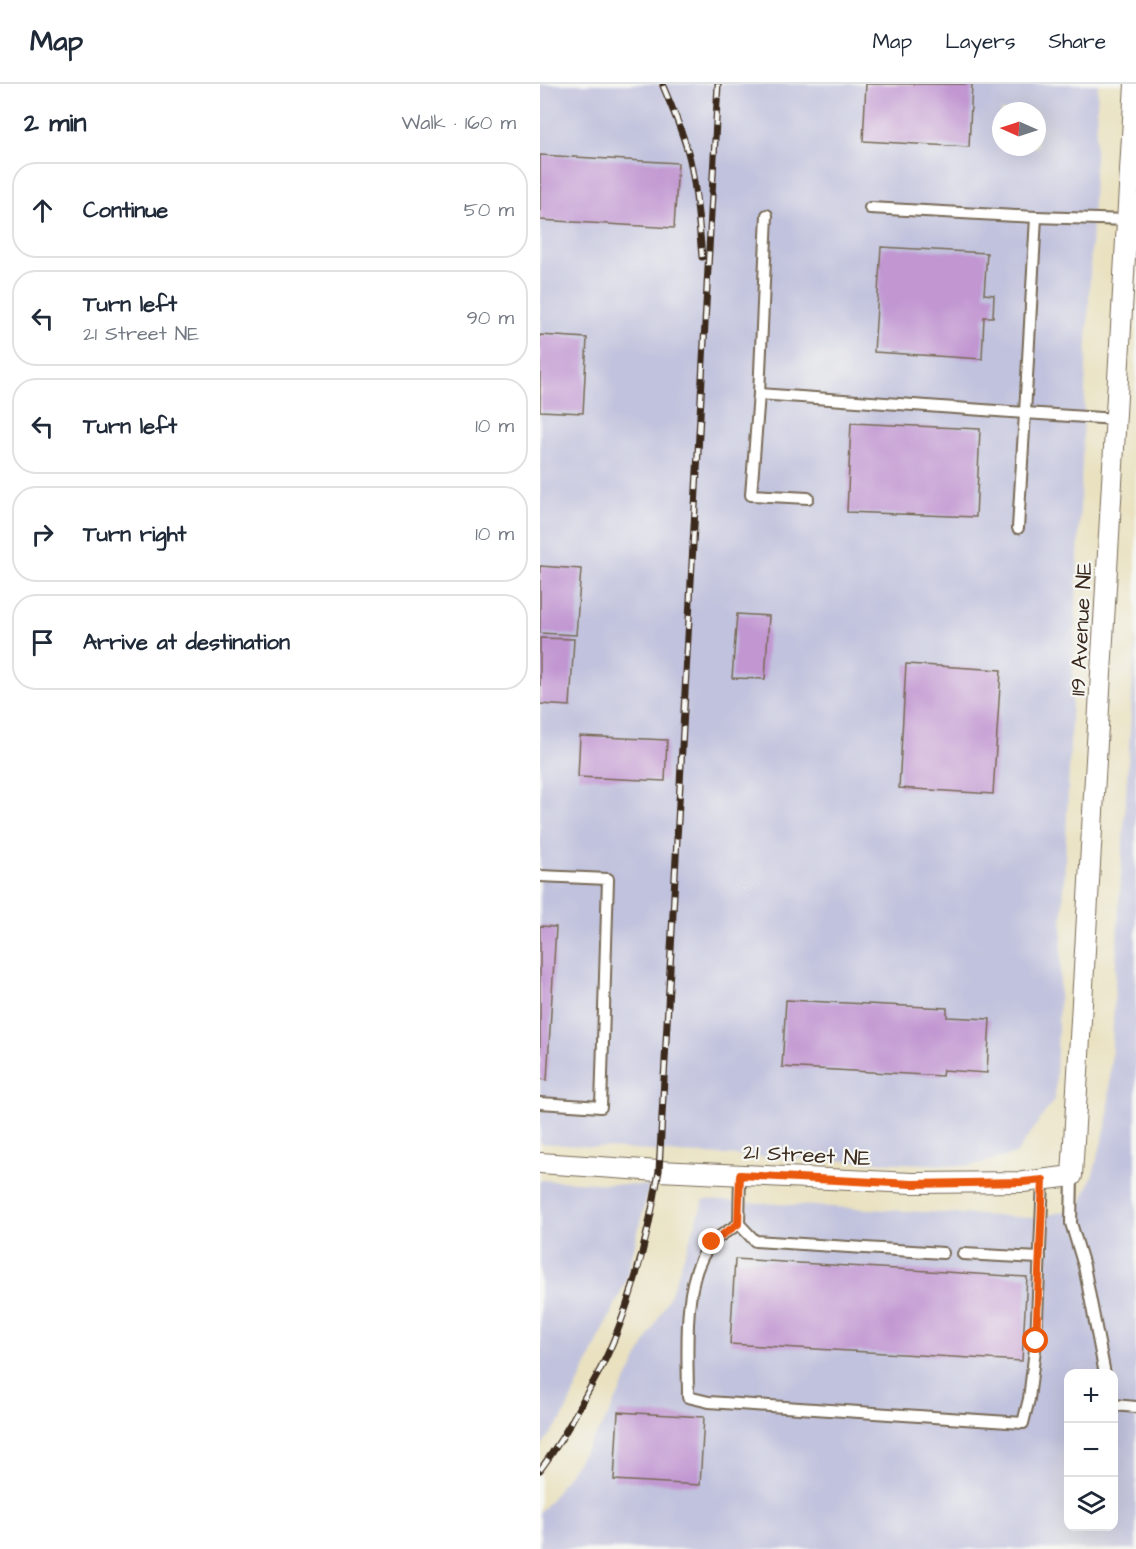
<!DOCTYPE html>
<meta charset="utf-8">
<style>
body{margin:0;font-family:"Architects Daughter",sans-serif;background:#f2f2f3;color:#1f2937}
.controls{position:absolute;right:18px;bottom:18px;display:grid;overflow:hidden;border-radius:12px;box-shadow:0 6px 24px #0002}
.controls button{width:54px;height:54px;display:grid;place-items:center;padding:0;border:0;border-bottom:2px solid #e0e1e3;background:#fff;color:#1f2937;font:30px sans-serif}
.compass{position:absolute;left:452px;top:18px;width:54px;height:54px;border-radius:50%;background:#fff;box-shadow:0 6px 24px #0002;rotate:273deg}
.stop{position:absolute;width:18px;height:18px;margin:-14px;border:4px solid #ea580c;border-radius:50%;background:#fff}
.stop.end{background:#ea580c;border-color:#fff;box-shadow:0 2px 6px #0008}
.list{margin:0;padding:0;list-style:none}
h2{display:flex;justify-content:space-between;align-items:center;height:78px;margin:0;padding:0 24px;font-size:26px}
h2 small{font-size:20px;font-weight:400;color:#747a83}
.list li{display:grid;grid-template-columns:39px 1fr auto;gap:18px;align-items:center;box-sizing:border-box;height:96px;margin:0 12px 12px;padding:0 12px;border:2px solid #e0e1e3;border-radius:24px}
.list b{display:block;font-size:22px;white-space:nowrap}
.list p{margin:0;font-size:20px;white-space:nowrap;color:#747a83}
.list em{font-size:20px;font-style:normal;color:#747a83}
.icon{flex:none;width:33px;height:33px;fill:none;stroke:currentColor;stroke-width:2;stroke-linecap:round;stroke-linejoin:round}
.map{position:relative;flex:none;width:596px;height:1465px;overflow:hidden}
header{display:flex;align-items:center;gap:36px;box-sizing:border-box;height:84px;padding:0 30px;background:#fff;border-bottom:2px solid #e0e1e3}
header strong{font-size:28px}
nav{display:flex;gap:33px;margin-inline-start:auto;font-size:21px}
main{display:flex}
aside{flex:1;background:#fff}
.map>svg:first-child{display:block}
</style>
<header>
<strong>Map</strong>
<nav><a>Map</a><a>Layers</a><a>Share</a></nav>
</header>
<main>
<aside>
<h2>2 min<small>Walk · 160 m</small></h2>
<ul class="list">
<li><svg class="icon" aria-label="ahead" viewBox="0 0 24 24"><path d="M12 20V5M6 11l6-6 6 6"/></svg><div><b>Continue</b></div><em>50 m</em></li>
<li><svg class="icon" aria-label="left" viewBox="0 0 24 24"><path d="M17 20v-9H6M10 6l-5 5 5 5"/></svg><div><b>Turn left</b><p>21 Street NE</p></div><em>90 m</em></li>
<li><svg class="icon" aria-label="left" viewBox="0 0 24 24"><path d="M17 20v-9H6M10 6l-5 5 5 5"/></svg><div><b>Turn left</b></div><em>10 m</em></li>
<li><svg class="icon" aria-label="right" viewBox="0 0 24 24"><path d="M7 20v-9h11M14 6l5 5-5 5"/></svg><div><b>Turn right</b></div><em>10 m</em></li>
<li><svg class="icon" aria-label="arrive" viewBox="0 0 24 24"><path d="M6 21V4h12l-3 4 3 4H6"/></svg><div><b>Arrive at destination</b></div></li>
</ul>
</aside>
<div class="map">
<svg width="596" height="1465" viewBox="0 0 596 1465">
<rect width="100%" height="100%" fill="#f6f6f2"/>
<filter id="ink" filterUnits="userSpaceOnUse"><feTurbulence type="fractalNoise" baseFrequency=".0167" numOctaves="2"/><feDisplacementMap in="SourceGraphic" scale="12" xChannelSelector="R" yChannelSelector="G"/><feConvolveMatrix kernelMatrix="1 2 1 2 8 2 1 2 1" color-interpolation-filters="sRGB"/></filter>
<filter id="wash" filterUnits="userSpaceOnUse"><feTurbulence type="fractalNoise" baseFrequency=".008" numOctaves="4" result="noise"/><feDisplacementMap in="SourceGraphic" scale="24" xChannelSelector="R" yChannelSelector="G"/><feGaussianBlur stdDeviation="1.35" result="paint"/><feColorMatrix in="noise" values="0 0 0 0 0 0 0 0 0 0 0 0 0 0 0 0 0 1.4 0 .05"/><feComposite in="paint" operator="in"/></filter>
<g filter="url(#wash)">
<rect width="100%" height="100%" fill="#e9e1c0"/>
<g fill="#c1c2dd" fill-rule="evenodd">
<path d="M 0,0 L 558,0 L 515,1014 L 476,1070 L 429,1082 L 139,1069 L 0,1059 ZM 461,27 L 497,27 L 497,63 L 461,63 Z"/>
<path d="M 596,548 L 596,1465 L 0,1465 L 0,1428 L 12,1414 L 66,1336 L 131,1209 L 164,1116 L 494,1134 L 539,1124 L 553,1090 L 568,1035 L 579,824 ZM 528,1290 L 574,1290 L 574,1442 L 528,1442 Z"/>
<polygon points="0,1096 109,1102 86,1197 22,1335 0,1364"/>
</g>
<g id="blocks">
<g fill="#c196d1">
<polygon points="326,0 432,0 429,63 323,57"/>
<polygon points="0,71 138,79 134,144 0,136"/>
<polygon points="341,163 447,169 444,210 454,211 453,233 444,233 442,275 334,268"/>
<polygon points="0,251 47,254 43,329 0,327"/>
<polygon points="311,339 440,345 436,433 307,428"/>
<polygon points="0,482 41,485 36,551 0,549"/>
<polygon points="197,530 229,532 225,595 192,594"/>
<polygon points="0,554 34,555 30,622 0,620"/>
<polygon points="366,580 461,586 453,710 359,704"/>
<polygon points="40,652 127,656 125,697 38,693"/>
<polygon points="0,842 16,843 7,996 0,995"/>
<polygon points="246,916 407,924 407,933 450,935 447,989 403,986 402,992 242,983"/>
<polygon points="195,1175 487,1193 482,1277 190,1260"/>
<polygon points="78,1328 164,1333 160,1401 74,1396"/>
</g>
</g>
</g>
<g filter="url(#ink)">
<use href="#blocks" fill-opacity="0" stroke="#786a57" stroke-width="1.5"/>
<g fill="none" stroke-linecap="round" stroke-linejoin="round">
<defs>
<g id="service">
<polyline points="330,124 496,133"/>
<polyline points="227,131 219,310 485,329 496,133 588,136"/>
<polyline points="219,310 211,411 268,414"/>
<polyline points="478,444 485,329 576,335"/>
<polyline points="0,792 68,795 61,1023 0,1019"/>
<path d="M 200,1091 L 199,1140 C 190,1146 179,1151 172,1159 C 141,1192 148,1270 148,1313 L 169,1318 L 483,1339 L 489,1315 L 496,1257 L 503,1096"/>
<polyline points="532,1092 531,1139 544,1182 565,1290"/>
<polyline points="199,1140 215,1157 403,1169"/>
<polyline points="423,1170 500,1174"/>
<polyline points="574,1321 596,1323"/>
</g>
<polyline id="minor" points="0,1079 119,1087 372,1099 483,1098 532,1092 595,0"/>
</defs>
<use href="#service" stroke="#786a57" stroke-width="14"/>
<use href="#minor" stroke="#786a57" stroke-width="22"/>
<use href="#service" stroke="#fff" stroke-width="10"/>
<use href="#minor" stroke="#fff" stroke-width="20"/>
<defs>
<g id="rail">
<path d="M 123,2 C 133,26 144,50 150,76 C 157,108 159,140 162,173"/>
<path d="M 0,1386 C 15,1366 29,1343 41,1320 C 48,1307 56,1294 63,1280 C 92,1220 108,1153 119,1087 L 178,0"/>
</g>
</defs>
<use href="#rail" stroke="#3b2a1e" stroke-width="7"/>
<use href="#rail" stroke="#f6f6f2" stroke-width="4.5" stroke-dasharray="14" stroke-linecap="butt"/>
</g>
</g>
<g fill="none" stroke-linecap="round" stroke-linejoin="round" filter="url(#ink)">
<polyline stroke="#ea580c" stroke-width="8" points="172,1158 198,1140 200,1091 372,1100 483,1098 503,1096 496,1257"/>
</g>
<g text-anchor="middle" stroke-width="4.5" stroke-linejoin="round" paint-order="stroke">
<g font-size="22" fill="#3b2a1e" stroke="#f6f6f2">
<text transform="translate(540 545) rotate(-87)" y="8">119 Avenue NE</text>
<text transform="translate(267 1070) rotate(3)" y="8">21 Street NE</text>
</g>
</g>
</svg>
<div class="controls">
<button>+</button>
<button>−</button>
<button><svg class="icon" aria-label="layers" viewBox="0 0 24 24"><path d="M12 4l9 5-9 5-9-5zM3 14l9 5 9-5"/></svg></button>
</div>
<svg class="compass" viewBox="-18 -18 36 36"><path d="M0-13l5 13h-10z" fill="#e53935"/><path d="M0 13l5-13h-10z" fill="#747a83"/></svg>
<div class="stop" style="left:496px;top:1257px"></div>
<div class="stop end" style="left:172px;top:1158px"></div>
</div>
</main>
